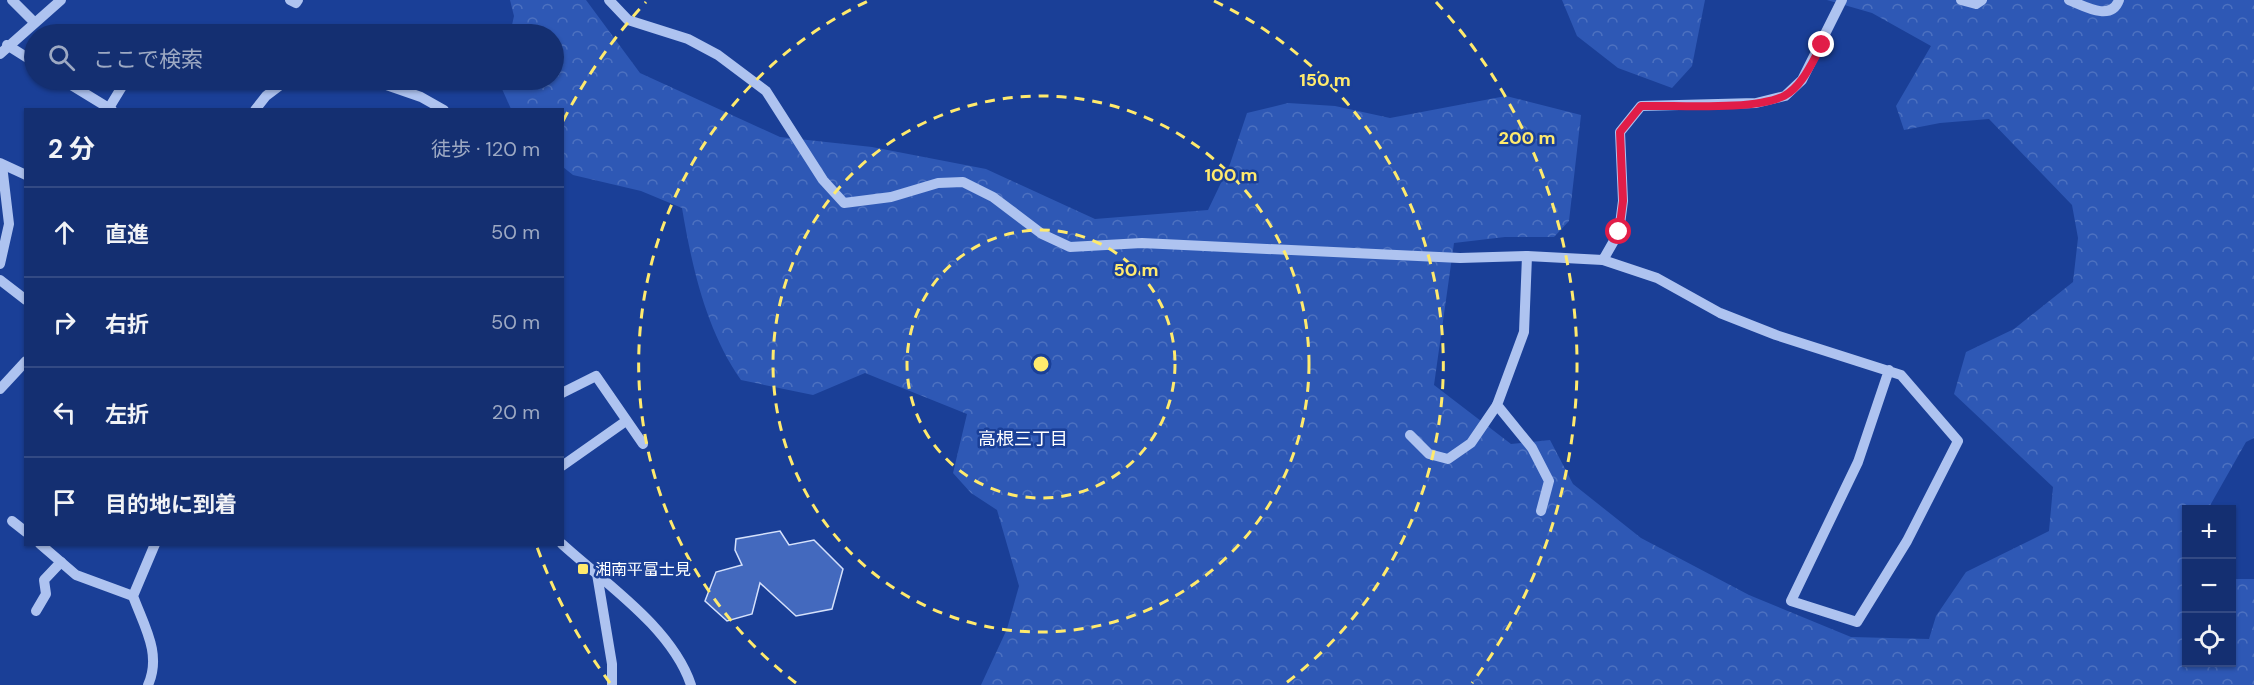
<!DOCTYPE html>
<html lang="ja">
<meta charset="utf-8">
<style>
body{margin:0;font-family:"DM Sans","Noto Sans JP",sans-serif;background:#213b79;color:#f1f3f6}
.controls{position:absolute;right:18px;bottom:18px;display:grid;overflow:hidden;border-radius:0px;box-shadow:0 2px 4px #0004}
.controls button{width:54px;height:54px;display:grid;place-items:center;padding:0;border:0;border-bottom:2px solid #334a84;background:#142f71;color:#f1f3f6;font:30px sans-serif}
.stop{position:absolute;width:18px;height:18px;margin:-14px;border:4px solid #e11d48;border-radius:50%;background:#fff}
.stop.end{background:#e11d48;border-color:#fff;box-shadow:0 2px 6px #0008}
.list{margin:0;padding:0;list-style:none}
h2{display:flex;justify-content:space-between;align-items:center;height:78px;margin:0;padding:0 24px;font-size:26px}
h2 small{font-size:20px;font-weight:400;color:#9da9c3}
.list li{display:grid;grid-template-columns:39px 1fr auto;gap:18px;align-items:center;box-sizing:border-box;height:90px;padding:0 24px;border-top:2px solid #334a84}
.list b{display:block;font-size:22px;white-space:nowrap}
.list em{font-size:20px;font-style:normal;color:#9da9c3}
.icon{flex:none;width:33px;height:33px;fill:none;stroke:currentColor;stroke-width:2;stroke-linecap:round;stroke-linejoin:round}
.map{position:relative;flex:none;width:2254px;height:685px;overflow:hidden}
.search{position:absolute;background:#142f71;box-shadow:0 2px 4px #0004;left:24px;top:24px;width:540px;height:66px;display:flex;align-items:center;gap:15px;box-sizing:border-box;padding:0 21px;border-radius:33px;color:#9da9c3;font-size:22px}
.panel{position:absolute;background:#142f71;box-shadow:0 2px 4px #0004;left:24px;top:108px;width:540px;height:438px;border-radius:0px}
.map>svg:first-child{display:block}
</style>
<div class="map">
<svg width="2254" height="685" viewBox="0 0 2254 685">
<defs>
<pattern id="forest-crowns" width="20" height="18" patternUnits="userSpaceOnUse" patternTransform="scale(1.5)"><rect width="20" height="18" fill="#2e58b5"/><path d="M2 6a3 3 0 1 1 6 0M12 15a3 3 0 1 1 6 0" fill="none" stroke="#4d71c0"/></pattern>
</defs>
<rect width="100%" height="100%" fill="#1a3f97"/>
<g fill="url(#forest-crowns)">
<path d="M 510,0 L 586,0 L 640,73 L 780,137 L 872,147 L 986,169 L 1095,219 L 1208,210 L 1230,164 L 1247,113 L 1288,103 L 1335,106 L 1390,118 L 1506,96 L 1581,115 L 1569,221 L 1554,237 L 1505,237 L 1454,243 L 1434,385 L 1511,444 L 1550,440 L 1573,484 L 1641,538 L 1749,595 L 1851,637 L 1929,639 L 1936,616 L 1966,572 L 2049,531 L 2053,487 L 1954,394 L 1966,352 L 2014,329 L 2073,282 L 2078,238 L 2072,205 L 1989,119 L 1940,123 L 1904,130 L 1896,106 L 1931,46 L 1872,13 L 1827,0 L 2254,0 L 2254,438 L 2246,442 L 2208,509 L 2186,510 L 2186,662 L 2232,662 L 2232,579 L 2254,579 L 2254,685 L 981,685 L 1007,629 L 1019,586 L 997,510 L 971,493 L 953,473 L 967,414 L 865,373 L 813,395 L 741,380 C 706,330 692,267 682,208 L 641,191 L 573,175 L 563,167 L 562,110 L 511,109 L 498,80 L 554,80 L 554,34 L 510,34 L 514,16 Z"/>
<polygon points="1562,0 1705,0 1692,66 1672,88 1618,68 1577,36"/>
</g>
<polygon fill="#4369be" stroke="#d5e1fb" stroke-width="1.5" points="780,531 789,545 814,540 843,569 832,609 796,616 760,583 752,614 727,621 705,601 716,572 742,565 735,550 736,539"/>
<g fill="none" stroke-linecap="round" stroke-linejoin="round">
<g stroke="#aec3f0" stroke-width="10">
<polyline points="12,0 34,22"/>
<polyline points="290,0 296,3 298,0"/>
<polyline points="609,0 628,20 688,39 718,55 766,91 823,180 844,203 891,197 938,183 963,182 993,197 1042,234 1070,247 1142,243 1460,258 1527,256 1603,260 1619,232 1623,201 1620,132 1641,106 1756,103 1785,96 1802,80 1842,0"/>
<polyline points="1961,0 1976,4 1982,0"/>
<path d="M 2069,0 C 2084,6 2111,22 2119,0"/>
<polyline points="7,45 34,62"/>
<polyline points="0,54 61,0"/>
<polyline points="63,80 112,110"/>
<polyline points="372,80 421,97 444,110"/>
<polyline points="109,108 126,80"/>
<polyline points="255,110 266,96 287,80"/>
<polyline points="0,163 26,175"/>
<polyline points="1527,256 1524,332 1497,405 1532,448 1549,481 1541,511"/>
<polyline points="1603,260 1657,278 1720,313 1776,335 1901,375 1958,441 1907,541 1857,622 1791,601 1858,462 1889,370"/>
<polyline points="0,264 9,224 2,165"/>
<polyline points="0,280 26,300"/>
<polyline points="0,389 26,361"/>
<polyline points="562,393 596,376 643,444"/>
<polyline points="1410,435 1429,454 1448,459 1471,443 1497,405"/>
<polyline points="562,466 626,421"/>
<polyline points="12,521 26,532"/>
<polyline points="40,544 76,575 133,596"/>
<path d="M 562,544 C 606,584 672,628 691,685"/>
<polyline points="597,574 612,664 612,685"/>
<polyline points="36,611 46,594 44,580 61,562"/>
<path d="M 148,685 C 162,654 144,626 133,596 L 155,544"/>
</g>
</g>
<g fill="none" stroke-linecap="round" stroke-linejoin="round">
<path stroke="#e11d48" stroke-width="8" d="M 1619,232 L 1623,201 L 1620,132 L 1641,106 C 1678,105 1752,111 1784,96 C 1802,87 1812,62 1822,45"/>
</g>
<g fill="none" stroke="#ffea6d" stroke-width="3" stroke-dasharray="10 8">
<circle cx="1041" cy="364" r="134"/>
<circle cx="1041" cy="364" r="268"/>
<path d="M796 683A402 402 0 0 1 868 1M1214 1A402 402 0 0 1 1286 683"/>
<path d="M610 683A536 536 0 0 1 537 547M563 121A536 536 0 0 1 646 2M1436 2A536 536 0 0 1 1472 683"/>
</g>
<rect fill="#ffea6d" stroke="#1a3f97" stroke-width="2" x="577" y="563" width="12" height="12" rx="3"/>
<g text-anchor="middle" stroke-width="5" stroke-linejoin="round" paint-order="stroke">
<g font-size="16" fill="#fff" stroke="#1a3f97" text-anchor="start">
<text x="595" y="575">湘南平富士見</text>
</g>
<g font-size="18" fill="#fff" stroke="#1a3f97">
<text x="1023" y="445">高根三丁目</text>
</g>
</g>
<circle cx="1041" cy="364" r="9" fill="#ffea6d" stroke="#1a3f97" stroke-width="3"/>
<g font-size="18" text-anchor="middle" font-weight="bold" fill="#ffea6d" stroke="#1a3f97" stroke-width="5" stroke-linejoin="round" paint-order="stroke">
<text x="1325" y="86">150 m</text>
<text x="1527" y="144">200 m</text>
<text x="1231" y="181">100 m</text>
<text x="1136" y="276">50 m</text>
</g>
</svg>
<div class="controls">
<button>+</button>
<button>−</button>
<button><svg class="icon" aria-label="locate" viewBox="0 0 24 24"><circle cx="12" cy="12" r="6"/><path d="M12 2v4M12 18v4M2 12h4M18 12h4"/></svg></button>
</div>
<div class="stop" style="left:1619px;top:232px"></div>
<div class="stop end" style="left:1822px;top:45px"></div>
<div class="search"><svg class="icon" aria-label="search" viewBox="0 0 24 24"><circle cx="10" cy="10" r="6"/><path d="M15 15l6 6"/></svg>ここで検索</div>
<section class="panel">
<h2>2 分<small>徒歩 · 120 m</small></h2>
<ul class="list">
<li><svg class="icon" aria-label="ahead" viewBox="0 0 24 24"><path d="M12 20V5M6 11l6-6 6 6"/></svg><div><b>直進</b></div><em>50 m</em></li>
<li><svg class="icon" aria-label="right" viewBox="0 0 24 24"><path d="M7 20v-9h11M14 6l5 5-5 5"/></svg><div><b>右折</b></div><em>50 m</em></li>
<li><svg class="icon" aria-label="left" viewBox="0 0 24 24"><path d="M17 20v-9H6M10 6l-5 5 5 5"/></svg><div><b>左折</b></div><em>20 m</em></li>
<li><svg class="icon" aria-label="arrive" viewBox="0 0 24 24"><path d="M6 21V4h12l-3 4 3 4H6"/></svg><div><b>目的地に到着</b></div></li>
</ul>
</section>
</div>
